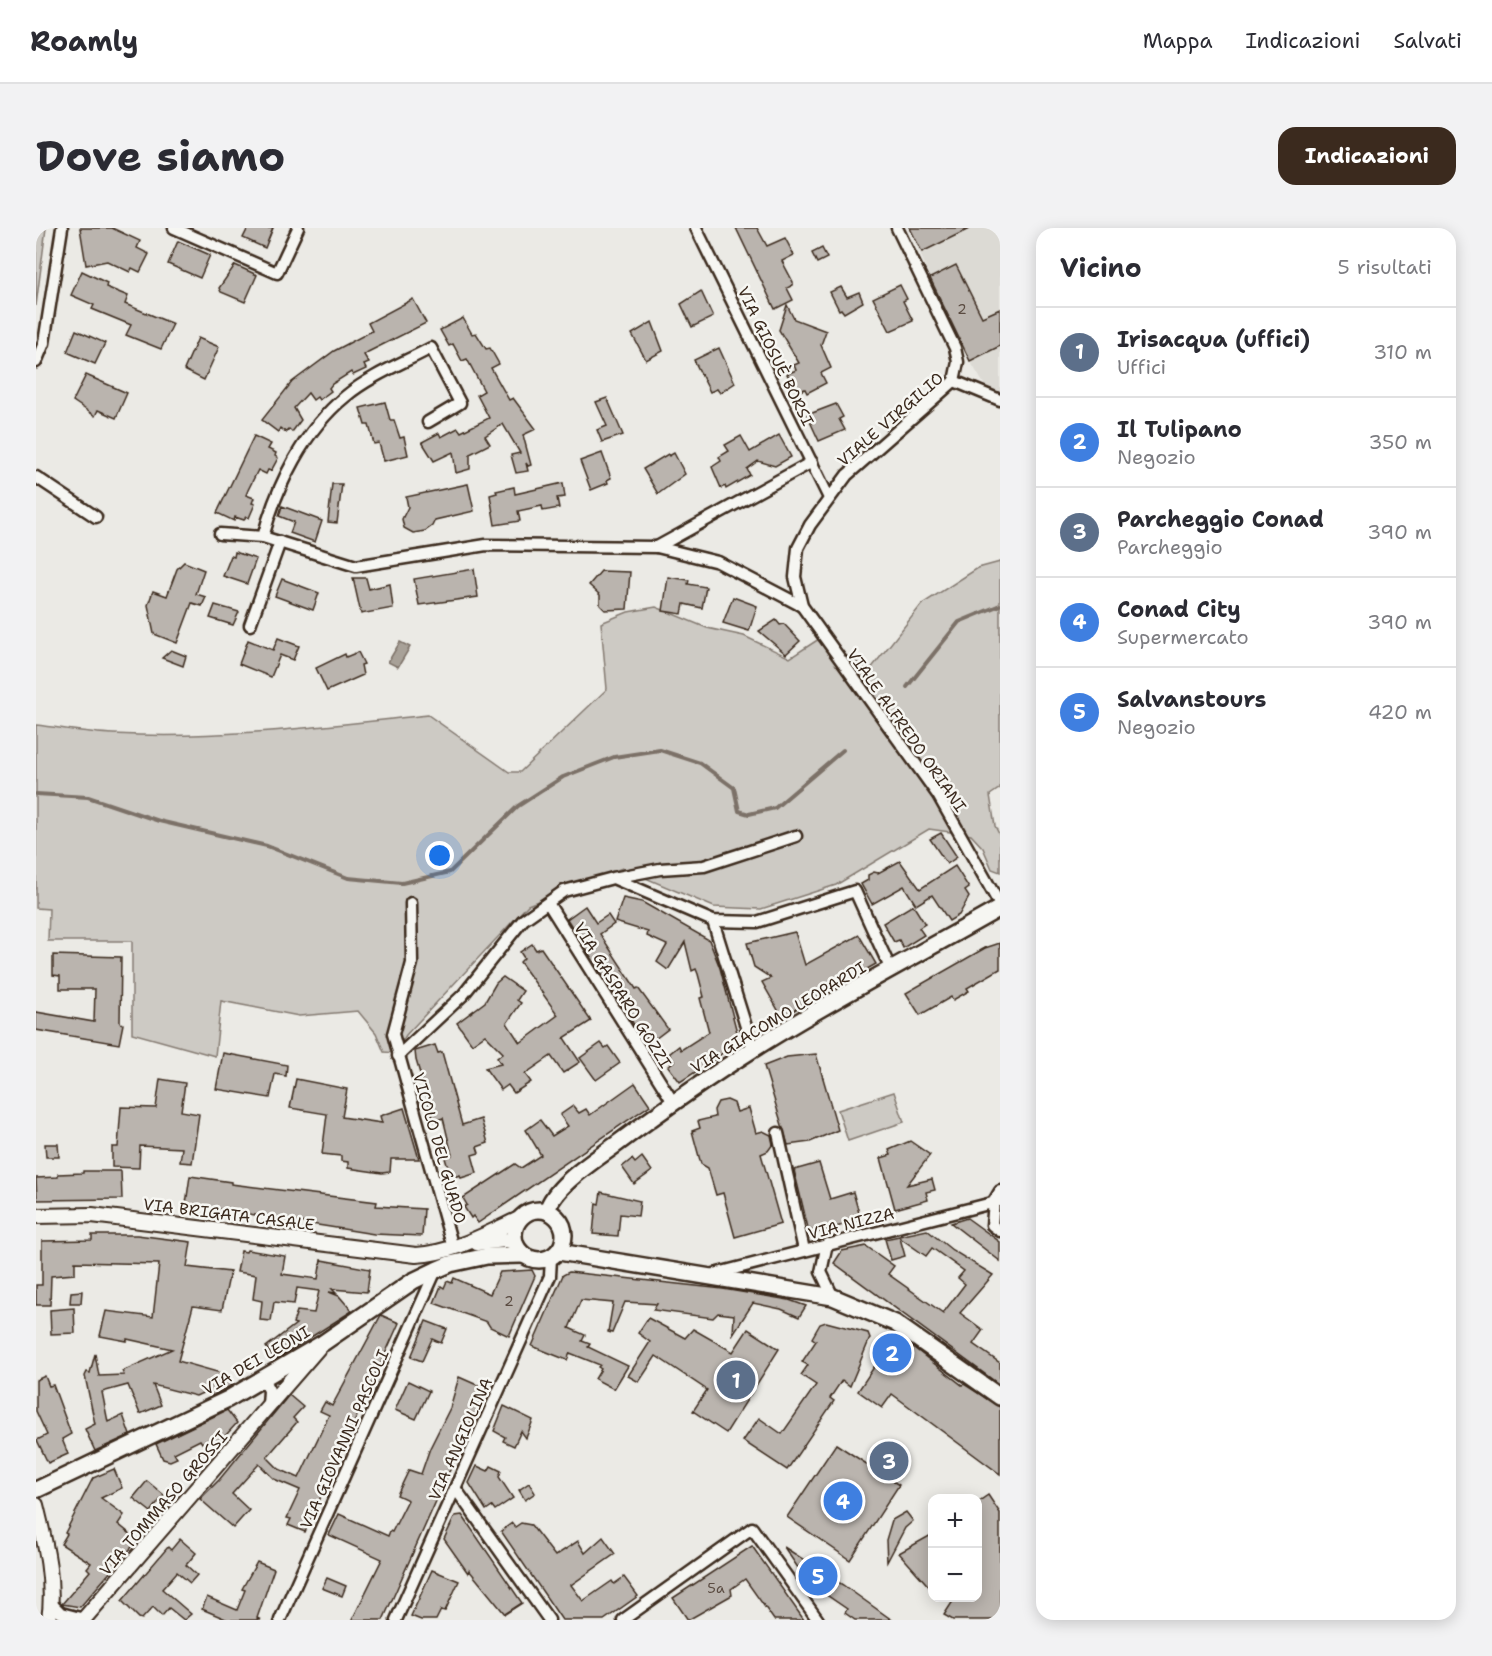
<!DOCTYPE html>
<html lang="it">
<meta charset="utf-8">
<style>
body{margin:0;font-family:"Shantell Sans",sans-serif;background:#f2f2f3;color:#2b2b33}
.controls{position:absolute;right:18px;bottom:18px;display:grid;overflow:hidden;border-radius:12px;box-shadow:0 3px 15px #0003}
.controls button{width:54px;height:54px;display:grid;place-items:center;padding:0;border:0;border-bottom:2px solid #e1e1e2;background:#fff;color:#2b2b33;font:30px sans-serif}
.you{position:absolute;left:404px;top:628px;width:21px;height:21px;margin:-15px;border:4px solid #fff;border-radius:50%;background:#1a73e8;box-shadow:0 0 0 9px #1a73e833}
.badge{display:grid;place-items:center;width:39px;height:39px;border-radius:50%;background:#3b2a1e;color:#fff;font-size:20px;font-weight:700}
.pin{position:absolute;translate:-50% -50%;border:3px solid #fff;box-shadow:0 2px 6px #0006}
.list{margin:0;padding:0;list-style:none}
h2{display:flex;justify-content:space-between;align-items:center;height:78px;margin:0;padding:0 24px;font-size:26px}
h2 small{font-size:20px;font-weight:400;color:#7c7c81}
.list li{display:grid;grid-template-columns:39px 1fr auto;gap:18px;align-items:center;box-sizing:border-box;height:90px;padding:0 24px;border-top:2px solid #e1e1e2}
.list b{display:block;font-size:22px;white-space:nowrap}
.list p{margin:0;font-size:20px;white-space:nowrap;color:#7c7c81}
.list em{font-size:20px;font-style:normal;color:#7c7c81}
.map{position:relative;flex:none;width:964px;height:1392px;overflow:hidden;border-radius:18px}
header{display:flex;align-items:center;gap:36px;box-sizing:border-box;height:84px;padding:0 30px;background:#fff;border-bottom:2px solid #e1e1e2}
header strong{font-size:28px}
nav{display:flex;gap:33px;margin-inline-start:auto;font-size:21px}
.intro{display:flex;align-items:center;justify-content:space-between;box-sizing:border-box;height:144px;padding:0 36px}
h1{margin:0;font-size:42px}
.button{padding:15px 27px;border-radius:18px;background:#3b2a1e;color:#fff;font-size:21px;font-weight:700}
main{display:flex;gap:36px;padding:0 36px}
aside{flex:1;background:#fff;border-radius:18px;box-shadow:0 3px 15px #0003}
.map>svg:first-child{display:block}
</style>
<header>
<strong>Roamly</strong>
<nav><a>Mappa</a><a>Indicazioni</a><a>Salvati</a></nav>
</header>
<div class="intro"><h1>Dove siamo</h1><a class="button">Indicazioni</a></div>
<main>
<div class="map">
<svg width="964" height="1392" viewBox="0 0 964 1392">
<rect width="100%" height="100%" fill="#ebeae5"/>
<filter id="ink" filterUnits="userSpaceOnUse"><feTurbulence type="fractalNoise" baseFrequency=".0167" numOctaves="2"/><feDisplacementMap in="SourceGraphic" scale="12" xChannelSelector="R" yChannelSelector="G"/><feConvolveMatrix kernelMatrix="1 2 1 2 8 2 1 2 1" color-interpolation-filters="sRGB"/></filter>
<g filter="url(#ink)">
<polygon fill="#dcdad4" points="874,0 964,0 964,163 951,161 934,133 894,50"/>
<g fill="#cdcac4" stroke="#847a71" stroke-width="1.5">
<polygon points="0,0 10,0 0,78"/>
<path d="M 964,334 L 964,560 L 954,567 L 959,598 L 964,608 L 964,644 L 956,641 L 947,620 L 935,607 L 893,601 L 800,657 L 725,681 L 678,679 L 586,640 L 492,677 L 370,807 L 359,825 L 348,824 L 340,805 L 322,783 L 263,788 L 185,773 L 179,828 L 96,805 L 96,713 L 12,713 L 13,681 L 0,680 L 0,497 C 26,500 52,505 77,506 C 182,512 288,498 392,487 L 473,544 L 484,544 L 571,461 L 565,395 L 592,384 L 620,379 L 671,400 L 708,408 L 754,430 L 783,411 L 834,442 L 886,376 L 942,340 Z"/>
<polygon points="858,864 868,894 812,913 802,882"/>
</g>
<polygon fill="#a8a198" stroke="#7c7167" stroke-width="1.5" points="364,414 374,419 362,439 352,434"/>
<g fill="none" stroke-linecap="round" stroke-linejoin="round">
<g stroke="#7c7167" stroke-width="4">
<polyline points="871,459 923,394 964,377"/>
<polyline points="0,566 52,569 123,593 231,618 312,650 366,655 414,644 482,578 527,549 578,529 624,522 664,535 698,560 703,583 713,586 739,580 807,522"/>
</g>
</g>
<g fill="#bab4ae" stroke="#3b2a1e" stroke-width="1.5">
<polygon points="44,0 76,0 104,13 101,20 113,26 104,44 96,40 94,44 71,33 50,37"/>
<polygon points="212,0 237,0 229,20 207,10"/>
<polygon points="700,0 721,0 731,18 749,10 758,27 746,33 757,54 757,57 751,60 757,72 739,81"/>
<polygon points="874,0 935,0 886,24"/>
<polygon points="142,13 174,27 164,50 132,36"/>
<polygon points="786,20 791,30 781,35 776,25"/>
<polygon points="199,37 221,47 209,74 185,64 183,60"/>
<polygon points="920,37 946,89 964,81 964,118 934,133 894,50"/>
<polygon points="46,43 71,55 70,59 92,68 89,76 137,96 125,121 90,107 95,97 56,81 58,77 35,67"/>
<polygon points="864,57 871,71 867,73 877,93 854,103 837,70"/>
<polygon points="805,59 811,69 823,64 827,74 808,85 805,81 803,82 794,64"/>
<polygon points="665,63 677,89 656,99 645,76"/>
<polygon points="377,71 390,95 332,124 328,127 333,135 328,137 330,141 317,147 315,144 296,156 293,160 295,163 283,172 281,169 277,172 272,165 258,180 265,192 256,204 253,201 250,204 244,200 242,204 226,192 256,154 298,123 336,103 332,95"/>
<polygon points="751,77 758,91 790,103 785,117 795,140 785,145 790,155 771,165 769,161 761,164 751,146 760,142 758,137 763,135 743,102"/>
<polygon points="427,90 436,106 440,105 450,121 454,120 463,136 455,140 473,172 477,170 500,201 487,207 495,237 492,238 490,235 492,243 480,245 475,227 484,225 467,196 449,208 454,216 434,226 434,241 420,245 417,224 398,233 386,214 403,205 405,209 422,200 425,204 453,190 441,167 448,163 431,131 426,133 417,116 413,118 404,102"/>
<polygon points="616,94 627,123 610,132 596,106"/>
<polygon points="40,102 69,115 59,136 31,124"/>
<polygon points="162,110 183,119 168,152 148,142"/>
<polygon points="683,120 699,155 684,165 681,161 674,164 658,132"/>
<polygon points="50,147 91,165 80,190 62,182 59,188 37,173"/>
<polygon points="571,170 587,207 566,214 561,202 571,198 560,174"/>
<polygon points="349,174 354,192 358,192 364,210 368,209 372,227 348,233 343,215 338,216 333,197 329,197 324,180"/>
<polygon points="800,176 807,189 803,191 809,202 783,213 771,187"/>
<polygon points="743,207 755,229 739,238 722,233 711,241 714,247 690,261 689,258 685,260 676,239 685,233 683,229 693,223 689,217 705,208 714,224"/>
<polygon points="218,208 235,216 232,221 240,225 239,228 242,230 235,243 232,242 230,246 222,242 212,262 210,267 218,270 216,275 219,276 213,290 210,288 208,292 199,289 198,293 181,285"/>
<polygon points="566,225 575,250 571,252 572,255 555,262 544,233"/>
<polygon points="638,225 649,246 622,266 607,241 632,226 633,228"/>
<polygon points="527,255 529,269 521,270 523,280 507,283 506,278 482,283 484,293 459,297 454,267 461,265 460,263 478,259 479,266"/>
<polygon points="296,256 306,256 301,295 292,294"/>
<polygon points="432,256 438,283 399,292 396,298 389,303 377,305 368,300 366,291 372,279 370,269"/>
<polygon points="246,278 286,293 279,314 254,305 258,294 243,288"/>
<polygon points="199,324 220,331 211,356 187,348 195,328 198,329"/>
<polygon points="148,334 168,342 160,366 170,369 166,378 156,375 141,415 118,406 112,377 117,363 131,368 141,341"/>
<polygon points="438,341 442,369 383,377 378,351"/>
<polygon points="565,343 594,344 591,381 569,382 564,377 564,367 553,357"/>
<polygon points="632,349 653,352 652,356 670,359 666,380 648,376 646,386 627,383"/>
<polygon points="317,350 330,350 333,361 354,356 357,380 325,386"/>
<polygon points="246,351 283,365 277,382 239,368"/>
<polygon points="697,369 721,378 713,403 687,395"/>
<polygon points="179,377 203,384 197,397 174,390"/>
<polygon points="740,392 744,397 748,396 764,413 750,426 723,403"/>
<polygon points="242,410 263,418 257,432 244,427 235,449 203,436 212,412 237,422"/>
<polygon points="135,422 150,428 147,438 126,430"/>
<polygon points="322,424 328,436 325,437 327,447 291,463 280,440 309,426 310,429"/>
<polygon points="905,605 921,629 911,636 894,611"/>
<polygon points="864,633 884,661 919,638 933,660 929,663 933,669 923,687 913,693 896,667 880,677 868,658 836,676 825,656 832,652 832,647 838,644 842,645"/>
<polygon points="587,670 606,674 673,712 684,740 702,808 701,813 678,832 644,854 632,838 638,833 633,826 643,818 645,822 673,804 664,770 668,769 662,746 660,741 656,743 649,714 632,742 621,734 631,717 611,708 612,704 579,694"/>
<polygon points="877,677 889,696 883,700 888,707 867,720 863,712 858,714 847,695"/>
<polygon points="549,678 560,695 572,687 578,696 564,706 600,761 602,760 632,801 619,811 615,806 607,811 531,691"/>
<polygon points="759,704 769,737 823,707 840,736 746,789 726,754 735,750 718,739 711,715"/>
<polygon points="964,715 964,741 931,760 933,763 917,772 915,769 884,787 870,765 949,720"/>
<polygon points="496,716 500,722 505,720 555,793 528,810 544,834 527,845 515,828 489,846 495,854 478,865 472,857 465,862 449,840 465,836 461,830 467,825 449,807 436,816 421,795 449,774 460,755 467,749 487,763 481,772 485,775 471,795 484,815 522,787 484,734 488,730 484,724"/>
<polygon points="17,727 85,729 84,795 87,796 83,816 0,802 0,784 58,794 59,761 24,761 24,748 17,747"/>
<polygon points="565,815 569,820 572,818 584,835 560,852 544,830"/>
<polygon points="399,817 402,825 406,824 426,897 445,891 452,915 441,919 443,925 436,927 441,945 425,950 424,947 415,950 409,930 416,927 407,890 398,893 380,832 379,823"/>
<polygon points="187,825 251,837 250,848 239,846 234,870 180,861"/>
<polygon points="780,826 802,902 774,914 752,917 728,838 751,829"/>
<polygon points="124,851 149,855 145,883 163,886 156,935 144,934 146,920 104,918 103,940 76,939 76,919 82,919 85,879 120,880"/>
<polygon points="260,851 311,861 306,889 346,895 344,888 368,880 383,931 355,931 354,944 346,945 312,940 312,934 305,933 305,928 286,926 291,886 254,880"/>
<polygon points="599,855 614,877 442,995 437,988 435,990 428,979 431,977 427,970 479,936 485,940 505,927 490,902 504,892 516,908 532,898 524,887 537,878 543,885 550,881 554,887"/>
<polygon points="691,872 698,875 701,884 713,880 720,905 727,903 735,907 737,916 732,923 725,926 745,996 699,1009 687,965 680,967 672,940 665,936 656,903 664,900 662,893 679,889 678,882 682,874"/>
<polygon points="874,913 894,927 871,957 896,951 899,962 890,964 892,972 859,981 845,930 855,927 853,922"/>
<polygon points="9,916 22,916 23,929 10,929"/>
<polygon points="606,929 616,943 598,956 586,939 596,931 599,935"/>
<polygon points="783,935 794,971 817,964 825,992 779,1005 772,1000 758,942"/>
<polygon points="47,943 85,943 86,971 1,972 0,950 22,949 22,946 47,945"/>
<polygon points="154,948 195,954 195,956 341,974 340,978 388,981 386,1008 338,1006 150,976"/>
<polygon points="565,964 604,973 602,988 584,986 582,1008 557,1006 560,975 563,976"/>
<polygon points="931,990 964,1014 964,1033 915,995"/>
<polygon points="891,1002 916,1022 957,1047 924,1085 947,1102 937,1116 964,1135 964,1157 798,1035 806,1023 830,1018 858,1038 852,1046 907,1085 929,1056 922,1050 928,1043 896,1020 890,1028 864,1010 869,1028 855,1032 849,1011"/>
<polygon points="56,1007 101,1007 155,1014 151,1039 194,1044 186,1082 157,1078 142,1133 192,1147 196,1157 176,1168 173,1162 160,1168 117,1157 125,1177 104,1186 92,1157 66,1164 72,1194 87,1187 94,1207 59,1223 49,1201 59,1196 49,1148 51,1144 54,1145 59,1126 63,1148 88,1147 86,1143 136,1121 91,1111 91,1113 64,1108 70,1083 117,1089 123,1036 39,1034 39,1046 15,1048 14,1077 0,1077 0,1057 6,1057 6,1013 56,1012"/>
<polygon points="211,1022 249,1028 246,1046 282,1051 285,1032 334,1041 331,1064 296,1061 300,1065 293,1064 303,1068 316,1083 239,1132 230,1119 260,1096 257,1095 261,1083 278,1085 283,1063 261,1060 258,1076 238,1074 235,1093 224,1092 226,1073 217,1071 220,1047 201,1044 205,1023 210,1024"/>
<polygon points="496,1042 499,1048 473,1108 454,1099 451,1094 398,1075 405,1058 408,1060 411,1053 416,1055 418,1050 454,1066 464,1044"/>
<polygon points="533,1044 687,1061 753,1072 770,1078 763,1089 745,1081 717,1075 697,1106 698,1087 682,1085 677,1090 617,1082 621,1076 589,1074 576,1105 572,1104 577,1075 545,1072 533,1100 549,1107 546,1113 554,1116 552,1119 592,1138 578,1161 559,1151 565,1141 562,1139 564,1137 534,1125 531,1132 496,1118 527,1047"/>
<polygon points="46,1063 45,1075 34,1075 35,1064"/>
<polygon points="38,1080 39,1105 15,1106 14,1082"/>
<polygon points="345,1087 363,1095 269,1304 252,1297 255,1291 251,1290 264,1262 238,1251 223,1236 196,1266 213,1282 197,1300 164,1271 183,1252 253,1167 267,1179 257,1190 261,1194 231,1229 243,1241 263,1250 293,1187 284,1183 289,1174 296,1178"/>
<polygon points="612,1090 649,1110 657,1101 697,1124 712,1101 743,1121 690,1205 657,1183 671,1162 620,1128 603,1154 592,1148 614,1114 602,1105"/>
<polygon points="390,1093 411,1101 405,1115 396,1111 386,1133 375,1129"/>
<polygon points="790,1094 832,1105 834,1110 814,1158 806,1152 794,1170 798,1173 751,1242 707,1213 723,1190 746,1206 780,1157 765,1147 772,1137 766,1134 780,1113 776,1110 784,1096"/>
<polygon points="854,1115 866,1123 874,1117 926,1157 928,1156 964,1179 964,1246 856,1166 846,1180 822,1163"/>
<polygon points="9,1148 13,1158 17,1157 35,1206 26,1211 32,1226 12,1235 1,1212 11,1207 0,1183 0,1152"/>
<polygon points="423,1149 450,1161 347,1392 316,1392 346,1331 293,1307 303,1286 352,1308 354,1303 356,1304 372,1272 361,1267 373,1242 385,1246 394,1220 414,1180"/>
<polygon points="372,1153 393,1163 380,1191 359,1182"/>
<polygon points="468,1178 497,1192 490,1210 485,1203 478,1218 467,1213 469,1209 458,1203"/>
<polygon points="191,1182 201,1195 179,1219 174,1211 166,1215 164,1212 138,1225 141,1230 134,1233 127,1231 120,1216"/>
<polygon points="800,1216 863,1257 814,1332 751,1289"/>
<polygon points="441,1238 452,1243 455,1238 465,1243 463,1249 477,1270 459,1282 456,1278 450,1282 433,1255"/>
<polygon points="78,1241 86,1260 65,1270 88,1287 82,1296 102,1312 44,1379 26,1376 54,1343 51,1340 55,1335 25,1316 31,1306 29,1305 57,1250"/>
<polygon points="111,1253 128,1267 115,1284 97,1270"/>
<polygon points="493,1255 499,1265 489,1272 483,1262"/>
<polygon points="952,1267 964,1285 964,1392 917,1392 908,1387 919,1370 942,1370 942,1274"/>
<polygon points="870,1284 877,1293 869,1300 851,1334 850,1312 856,1292"/>
<polygon points="426,1287 486,1375 469,1386 433,1342 432,1345 408,1311 419,1288"/>
<polygon points="476,1295 479,1299 485,1295 495,1297 519,1328 542,1313 549,1325 567,1309 579,1326 535,1357 547,1373 576,1353 578,1356 588,1349 602,1368 568,1392 526,1392 465,1303"/>
<polygon points="897,1306 897,1363 863,1325"/>
<polygon points="144,1311 160,1325 150,1337 161,1347 154,1355 141,1344 126,1361 155,1386 148,1392 133,1380 126,1388 117,1379 106,1391 103,1390 86,1373 132,1319 135,1322"/>
<polygon points="716,1318 768,1392 738,1392 709,1351 695,1361 696,1367 652,1392 637,1370"/>
<polygon points="748,1319 807,1357 856,1392 819,1392 809,1385 811,1381 783,1362 779,1365"/>
<polygon points="221,1334 238,1341 221,1390 225,1392 192,1392 166,1381 171,1369 201,1382 209,1362 206,1361"/>
<polygon points="396,1342 423,1353 409,1383 405,1382 400,1392 385,1392 375,1388"/>
<polygon points="291,1350 310,1358 306,1368 286,1360"/>
</g>
<g fill="none" stroke-linecap="round" stroke-linejoin="round">
<defs>
<g id="minor">
<polyline points="138,0 241,45 262,0"/>
<polyline points="660,0 793,270"/>
<polyline points="861,0 919,120 922,134 918,153"/>
<polyline points="0,134 8,115 26,0"/>
<polyline points="918,153 811,247 774,297 762,320 759,349 766,378 902,567 964,677"/>
<polyline points="918,153 964,172"/>
<polyline points="0,249 60,289"/>
<polyline points="184,306 227,309 320,338 450,317 621,319 682,334 766,378"/>
<path d="M 227,309 C 241,257 268,202 310,168 C 334,148 367,135 395,120 L 424,175 L 392,194"/>
<polyline points="621,319 776,234"/>
<polyline points="214,397 244,314"/>
<polyline points="577,650 624,641 668,638 760,608"/>
<polyline points="375,675 376,735 357,806 417,1020"/>
<polyline points="512,675 637,874"/>
<polyline points="677,693 717,821"/>
<polyline points="362,828 427,767 487,692 528,663 577,650 677,693 721,694 819,663 855,742"/>
<polyline points="742,905 768,1022"/>
<polyline points="964,963 958,973 956,997 964,1003"/>
<polyline points="791,1016 785,1044 797,1069"/>
<polyline points="674,1047 964,973"/>
<polyline points="227,1151 233,1162 232,1178"/>
<polyline points="419,1260 513,1392"/>
<polyline points="16,1376 25,1385 48,1391"/>
<polyline points="244,1392 400,1042"/>
<polyline points="360,1392 514,1048 515,1030"/>
<polyline points="587,1392 716,1300 782,1392"/>
</g>
<g id="tertiary">
<path d="M 0,988 L 56,987 L 380,1027 C 417,1025 450,1006 483,991"/>
<polyline points="441,1015 469,1012 478,1014"/>
<path d="M 0,1277 C 9,1314 19,1353 13,1392"/>
<polyline points="47,1392 283,1119"/>
</g>
<g id="secondary">
<circle cx="503" cy="1007" r="25"/>
<path d="M 511,983 C 518,957 561,931 582,915 C 625,883 670,851 716,822 C 796,771 882,727 964,680"/>
<polyline points="523,1024 797,1069 859,1095 964,1169"/>
<polyline points="0,1262 192,1171 287,1115 377,1053 400,1042 414,1036 451,1028 486,1027"/>
</g>
</defs>
<use href="#minor" stroke="#3b2a1e" stroke-width="15"/>
<use href="#tertiary" stroke="#3b2a1e" stroke-width="18"/>
<use href="#secondary" stroke="#3b2a1e" stroke-width="20"/>
<use href="#minor" stroke="#f6f6f2" stroke-width="10"/>
<use href="#tertiary" stroke="#f6f6f2" stroke-width="14"/>
<use href="#secondary" stroke="#f6f6f2" stroke-width="15"/>
</g>
</g>
<g text-anchor="middle" stroke-width="5" stroke-linejoin="round" paint-order="stroke">
<g font-size="14" fill="#5b4c42">
<text x="926" y="86">2</text>
<text x="473" y="1078">2</text>
<text x="680" y="1365">5a</text>
</g>
<g font-size="16" fill="#3b2a1e" stroke="#f6f6f2">
<text transform="translate(740 128) rotate(64)" y="6">VIA GIOSUÈ BORSI</text>
<text transform="translate(854 191) rotate(-41)" y="6">VIALE VIRGILIO</text>
<text transform="translate(871 502) rotate(55)" y="6">VIALE ALFREDO ORIANI</text>
<text transform="translate(587 767) rotate(58)" y="6">VIA GASPARO GOZZI</text>
<text transform="translate(742 789) rotate(-31)" y="6">VIA GIACOMO LEOPARDI</text>
<text transform="translate(404 920) rotate(74)" y="6">VICOLO DEL GUADO</text>
<text transform="translate(193 986) rotate(7)" y="6">VIA BRIGATA CASALE</text>
<text transform="translate(815 995) rotate(-14)" y="6">VIA NIZZA</text>
<text transform="translate(220 1132) rotate(-30)" y="6">VIA DEI LEONI</text>
<text transform="translate(308 1211) rotate(-66)" y="6">VIA GIOVANNI PASCOLI</text>
<text transform="translate(424 1211) rotate(-66)" y="6">VIA ANGIOLINA</text>
<text transform="translate(127 1275) rotate(-49)" y="6">VIA TOMMASO GROSSI</text>
</g>
</g>
</svg>
<div class="controls">
<button>+</button>
<button>−</button>
</div>
<div class="you"></div>
<div class="pin badge" style="left:700px;top:1152px;background:#5c6f8a">1</div>
<div class="pin badge" style="left:856px;top:1125px;background:#3f7fe0">2</div>
<div class="pin badge" style="left:853px;top:1233px;background:#5c6f8a">3</div>
<div class="pin badge" style="left:807px;top:1273px;background:#3f7fe0">4</div>
<div class="pin badge" style="left:782px;top:1348px;background:#3f7fe0">5</div>
</div>
<aside>
<h2>Vicino<small>5 risultati</small></h2>
<ul class="list">
<li><span class="badge" style="background:#5c6f8a">1</span><div><b>Irisacqua (uffici)</b><p>Uffici</p></div><em>310 m</em></li>
<li><span class="badge" style="background:#3f7fe0">2</span><div><b>Il Tulipano</b><p>Negozio</p></div><em>350 m</em></li>
<li><span class="badge" style="background:#5c6f8a">3</span><div><b>Parcheggio Conad</b><p>Parcheggio</p></div><em>390 m</em></li>
<li><span class="badge" style="background:#3f7fe0">4</span><div><b>Conad City</b><p>Supermercato</p></div><em>390 m</em></li>
<li><span class="badge" style="background:#3f7fe0">5</span><div><b>Salvanstours</b><p>Negozio</p></div><em>420 m</em></li>
</ul>
</aside>
</main>
